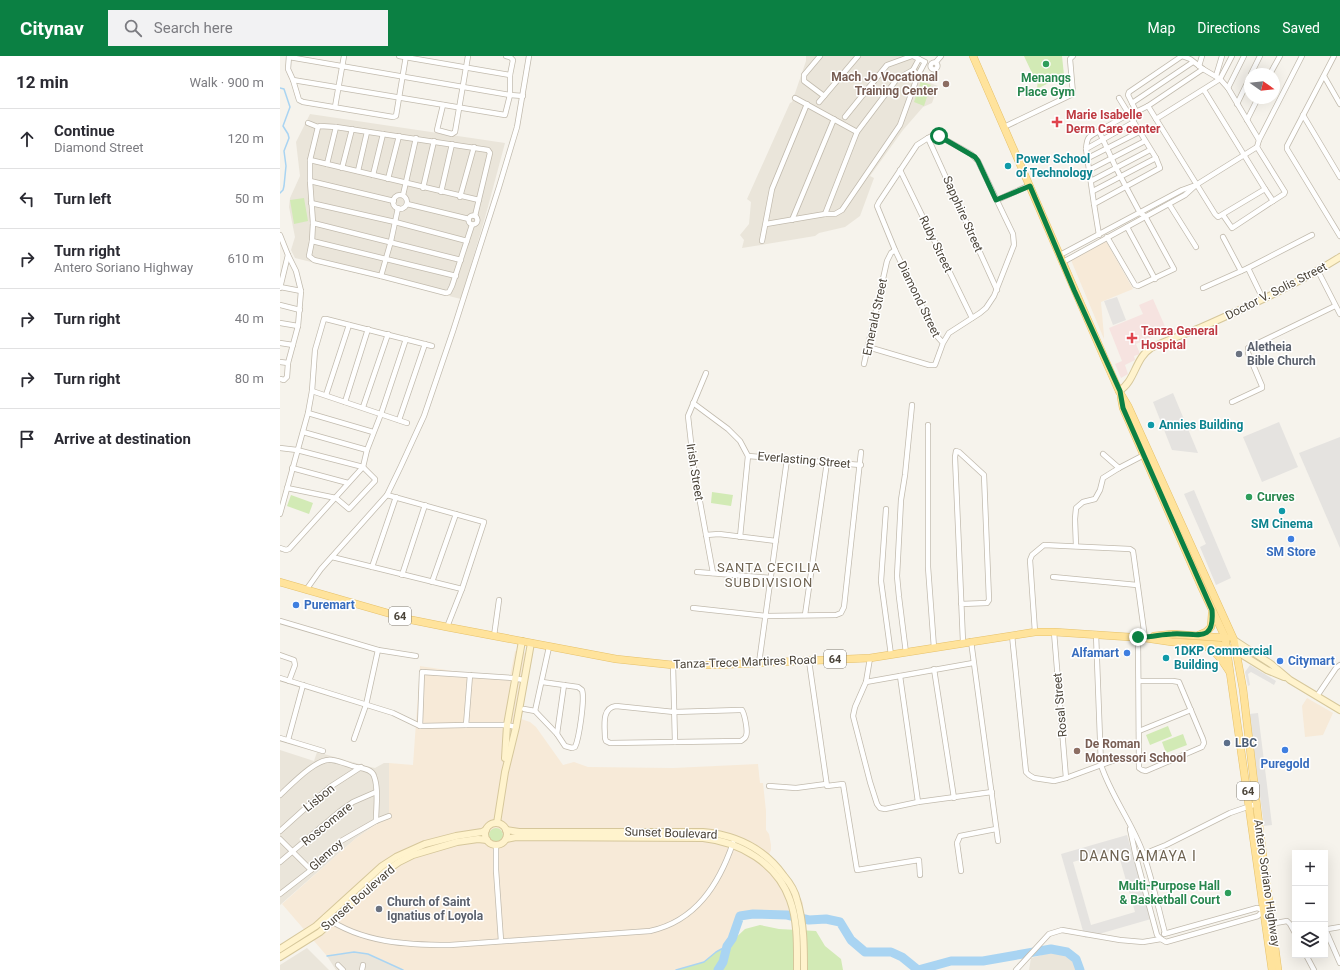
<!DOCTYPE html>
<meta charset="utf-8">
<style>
body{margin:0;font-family:Roboto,sans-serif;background:#f2f2f3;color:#2b2b33}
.controls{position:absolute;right:12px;bottom:12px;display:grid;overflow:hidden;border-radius:0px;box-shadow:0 4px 16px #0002}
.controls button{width:36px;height:36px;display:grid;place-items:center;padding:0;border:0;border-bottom:1px solid #e1e1e2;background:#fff;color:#2b2b33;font:20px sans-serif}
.compass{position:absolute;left:964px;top:12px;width:36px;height:36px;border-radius:50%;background:#fff;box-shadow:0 4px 16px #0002;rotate:104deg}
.stop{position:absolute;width:12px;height:12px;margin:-9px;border:3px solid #0b8043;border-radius:50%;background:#fff}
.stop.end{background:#0b8043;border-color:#fff;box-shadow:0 1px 4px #0008}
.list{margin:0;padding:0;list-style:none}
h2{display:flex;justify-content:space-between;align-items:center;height:52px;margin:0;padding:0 16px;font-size:17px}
h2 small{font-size:13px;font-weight:400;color:#7c7c81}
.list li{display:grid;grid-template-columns:26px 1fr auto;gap:12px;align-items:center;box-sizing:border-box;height:60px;padding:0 16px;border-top:1px solid #e1e1e2}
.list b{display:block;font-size:15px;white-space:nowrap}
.list p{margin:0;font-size:13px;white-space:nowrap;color:#7c7c81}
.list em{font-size:13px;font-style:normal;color:#7c7c81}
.icon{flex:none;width:22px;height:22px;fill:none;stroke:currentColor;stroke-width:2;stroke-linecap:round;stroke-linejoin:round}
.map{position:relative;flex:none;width:1060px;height:914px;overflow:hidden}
header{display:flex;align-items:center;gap:24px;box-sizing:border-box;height:56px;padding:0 20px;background:#0b8043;color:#fff}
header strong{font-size:19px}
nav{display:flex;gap:22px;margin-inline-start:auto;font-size:14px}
.search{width:280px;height:36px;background:#f2f2f3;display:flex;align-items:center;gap:10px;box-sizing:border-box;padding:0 14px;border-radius:0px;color:#7c7c81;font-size:15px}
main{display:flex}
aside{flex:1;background:#fff}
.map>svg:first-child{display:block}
</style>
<header>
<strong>Citynav</strong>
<div class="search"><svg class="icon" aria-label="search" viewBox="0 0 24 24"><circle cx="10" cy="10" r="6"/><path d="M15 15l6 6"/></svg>Search here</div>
<nav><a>Map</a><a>Directions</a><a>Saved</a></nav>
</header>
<main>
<aside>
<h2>12 min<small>Walk · 900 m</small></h2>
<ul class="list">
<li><svg class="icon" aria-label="ahead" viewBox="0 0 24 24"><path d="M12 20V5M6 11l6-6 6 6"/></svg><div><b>Continue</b><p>Diamond Street</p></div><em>120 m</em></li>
<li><svg class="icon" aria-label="left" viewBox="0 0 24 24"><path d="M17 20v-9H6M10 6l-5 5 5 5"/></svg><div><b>Turn left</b></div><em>50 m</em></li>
<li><svg class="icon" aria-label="right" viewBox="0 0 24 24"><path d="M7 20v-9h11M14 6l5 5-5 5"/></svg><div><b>Turn right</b><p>Antero Soriano Highway</p></div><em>610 m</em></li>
<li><svg class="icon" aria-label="right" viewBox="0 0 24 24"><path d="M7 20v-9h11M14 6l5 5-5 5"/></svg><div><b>Turn right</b></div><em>40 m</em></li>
<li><svg class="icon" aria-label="right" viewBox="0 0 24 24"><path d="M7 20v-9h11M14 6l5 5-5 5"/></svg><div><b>Turn right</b></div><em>80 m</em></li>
<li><svg class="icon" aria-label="arrive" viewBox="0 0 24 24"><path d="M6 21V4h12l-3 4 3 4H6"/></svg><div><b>Arrive at destination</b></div></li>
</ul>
</aside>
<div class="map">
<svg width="1060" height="914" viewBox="0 0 1060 914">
<rect width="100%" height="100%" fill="#f6f3ec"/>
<g fill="#eae5da">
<polygon points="526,0 636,0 633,9 644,14 640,23 658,30 652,47 643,51 623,74 590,120 594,122 580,160 565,171 539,177 535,180 462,192 464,184 460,179 469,168 471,146 467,143 510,47 512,46 526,5"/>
<polygon points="30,58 225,87 206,158 181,243 15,202 11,194 15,181 9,151 10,142 20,120 16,86"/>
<polygon points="0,694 34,705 37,696 90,711 95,712 104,707 109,707 109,762 98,767 75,783 0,849"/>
<polygon points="27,892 49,914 0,914 0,909"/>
<polygon points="74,896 88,898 123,914 56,914 47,900"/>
<polygon points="769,897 787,899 795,903 797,914 749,914 751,902"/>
</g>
<g fill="#f7ead8">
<polygon points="826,185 853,233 821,246 824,280 824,283 791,204"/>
<polygon points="235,595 253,598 241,663 250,666 256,671 283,709 294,706 308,711 393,712 478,708 480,727 483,727 486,755 486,774 489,778 491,789 491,794 489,798 505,815 511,824 523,847 523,852 510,855 510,860 473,858 460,860 452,883 447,890 436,896 424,906 396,914 123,914 88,897 62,897 47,900 2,848 75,783 98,767 109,762 109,707 133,709 140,610 186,617 230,620"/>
<polygon points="1027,642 1053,657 1043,679 1025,681 1022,650"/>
</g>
<polygon fill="#f6e3e0" points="873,243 887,275 856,288 860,298 854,300 855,304 845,309 848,318 841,322 835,308 842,305 829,272 863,258 859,249"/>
<g fill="#d2eab5">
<polygon points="744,0 782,0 784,19 757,33 758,21 752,17"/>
<polygon points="641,25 651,29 644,50 634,46"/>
<polygon points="24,142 28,165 14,168 10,144"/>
<polygon points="432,436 453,439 451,450 431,447"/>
<polygon points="11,439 33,447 29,458 7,450"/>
<polygon points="888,670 892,680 870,689 866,679"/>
<polygon points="903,678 907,689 886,697 882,686"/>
<circle cx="216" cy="779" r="7"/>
<polygon points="480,869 499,873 536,875 545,890 561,903 563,914 396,914 424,906 436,896 447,890 465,873"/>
</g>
<g fill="#e5e3e0" fill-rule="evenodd">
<polygon points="837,241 846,264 833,269 824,245"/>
<polygon points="893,337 918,397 892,394 873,346"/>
<polygon points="999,366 1018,411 982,426 963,381"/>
<polygon points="1060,381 1060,492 1019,397"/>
<polygon points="914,434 951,522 936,529 920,491 926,488 904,438"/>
<polygon points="970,609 996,625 994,629 971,616 968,618 970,629 968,630 965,616"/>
<polygon points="978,657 992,769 984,770 969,658"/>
<path d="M 847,779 L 871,863 L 805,882 L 781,798 ZM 837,793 L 855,856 L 811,869 L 793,806 Z"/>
</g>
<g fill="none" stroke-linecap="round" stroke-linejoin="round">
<g stroke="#a9d4f2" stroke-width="1.5">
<polyline points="0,32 4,33 10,51 3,70 8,78 9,82 4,95 6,110 4,130 3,134 0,137"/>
<polyline points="47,900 74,896 88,898 123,914"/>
<polyline points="396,914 424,906 436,896 447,890"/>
</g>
<polyline stroke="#a9d4f2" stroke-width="9" points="438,914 443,906 447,890 452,883 460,860 473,858 507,859 529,864 546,863 560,866 571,884 585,896 611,896 622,901 638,914 671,905 703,905 771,893 787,896 796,903 800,914"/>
<defs>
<g id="street">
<polyline points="9,0 8,13 13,24 19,44 23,46 113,61 116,60 126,0"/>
<polyline points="119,0 230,19"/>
<polyline points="540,0 524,19 524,25 544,40"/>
<polyline points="902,0 910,3 923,13 940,23 948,32 979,84 977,91 1005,136 1004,138 993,145 985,133"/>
<polyline points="1054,0 1007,90 1007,93 1060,180"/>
<polyline points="9,1 230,39 243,40"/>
<polyline points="656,6 661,0"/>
<polyline points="913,6 852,47 856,55 858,55 868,50 923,13"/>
<circle cx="654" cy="10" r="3.5"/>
<polyline points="919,10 922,0"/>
<polyline points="971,18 980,0"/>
<polyline points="990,18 1000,0"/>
<polyline points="638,19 633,14 639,3"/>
<polyline points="936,20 942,0"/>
<polyline points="1044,20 1060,48"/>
<polyline points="13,24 225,59 230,39 230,19 233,4 230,1 226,0"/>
<polyline points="948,32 964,0"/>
<polyline points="924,34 985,133 938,161 935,158 876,63 940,23 952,0"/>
<polyline points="515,42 577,76"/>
<polyline points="539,46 578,0"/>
<polyline points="852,47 848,39 849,36 902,0"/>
<polyline points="957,48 970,21"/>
<polyline points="163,49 157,74 172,78 175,76 188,0"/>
<polyline points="868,50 876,63"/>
<polyline points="55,51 64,0"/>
<polyline points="1023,59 1060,121"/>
<polyline points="565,61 607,9 632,0"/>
<polyline points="967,64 978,42"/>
<polyline points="28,67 38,71 40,70 56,71 208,94 210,97 195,160"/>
<polyline points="38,71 30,104 30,125 33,167 32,185 29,200 34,204 101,220 166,237 169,236 172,230 192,169"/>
<polyline points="724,71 793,38 790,3 793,0"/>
<polyline points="819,75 849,58"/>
<polyline points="648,82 717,234"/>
<polyline points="979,84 1022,0"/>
<polyline points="806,93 854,66"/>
<polyline points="808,102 859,76"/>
<polyline points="30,104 199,144"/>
<polyline points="47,108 56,71"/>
<polyline points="62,112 72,73"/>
<polyline points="620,114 692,262"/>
<polyline points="809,114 865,85"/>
<polyline points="78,115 87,76"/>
<polyline points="93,119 103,78"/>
<polyline points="108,123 119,80"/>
<polyline points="30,125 114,145"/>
<polyline points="811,125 870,94"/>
<polyline points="143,132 154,85"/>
<polyline points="813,135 876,102"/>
<polyline points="161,136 172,88"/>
<polyline points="123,139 136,82"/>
<circle cx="120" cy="146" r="7"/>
<polyline points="180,141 194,91"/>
<polyline points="717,144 750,129"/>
<polyline points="31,147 115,166 187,185"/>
<polyline points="127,148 189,163"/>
<path d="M 814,148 L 806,93 C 807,81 808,81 819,75 L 836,112 L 860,157 L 865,160 L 894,213 L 858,230 L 855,229 L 827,181"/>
<polyline points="889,148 916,191"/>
<polyline points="545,158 577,76 617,23 633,14"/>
<polyline points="943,159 952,172 993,145"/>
<circle cx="193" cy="164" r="4.5"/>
<polyline points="512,164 554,63"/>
<polyline points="33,167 181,204"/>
<polyline points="486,168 545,158 555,158 562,154 620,69 638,19 645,6 633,0"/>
<polyline points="847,171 875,223"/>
<polyline points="0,179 8,199 16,215 21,235 18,270 8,307 7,321 4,324 0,323"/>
<polyline points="819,179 814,148 880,112 876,102 839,42"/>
<polyline points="943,181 961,215"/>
<polyline points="32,185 176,220"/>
<polyline points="482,185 492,133 527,48"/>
<polyline points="780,199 902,134 913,130"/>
<polyline points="783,206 905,139 916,129 977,91"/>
<polyline points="968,212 983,243"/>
<polyline points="1038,215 1060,258"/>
<polyline points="101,220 111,185 118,152"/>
<polyline points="0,231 21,235"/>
<polyline points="0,232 8,199"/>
<polyline points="923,232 968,212 1032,179"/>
<polyline points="0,249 20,254"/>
<polyline points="0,267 18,270"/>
<polyline points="0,287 13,289"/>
<polyline points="588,291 649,309 655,309 663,287 669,277 700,257 706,252 714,240 734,189 733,178 698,105 691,98 659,80 654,79 648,82 637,89 599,146 597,150 615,194 656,279 663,287"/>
<polyline points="0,306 8,307"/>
<polyline points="584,308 607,205 611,197 615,194"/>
<polyline points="426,317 408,360 414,413 433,517"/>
<polyline points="32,335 127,367"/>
<polyline points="46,339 69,269"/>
<polyline points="65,346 88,273"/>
<polyline points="952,346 982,332 982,330 968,297 968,292 1055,250"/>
<polyline points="413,347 448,373 460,385 468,400 460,481"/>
<polyline points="83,351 108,278"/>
<polyline points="28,357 93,376"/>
<polyline points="119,364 145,288"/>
<polyline points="648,369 648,511 654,592"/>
<polyline points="23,376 87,394"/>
<polyline points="0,392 17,394 83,411 95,423 95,425 69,453 56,442 7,432"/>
<polyline points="823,398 839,412"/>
<polyline points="468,400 581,409"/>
<polyline points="12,412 68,427"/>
<polyline points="107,439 204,466 182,533 167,571"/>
<polyline points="606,453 601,525 611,599"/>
<polyline points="0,458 28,357 32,335 35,294 44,263 46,263 152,290"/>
<polyline points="426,479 439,478 496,485"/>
<polyline points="796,490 795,463 796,452 803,446 815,443 820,434 823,422 839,412 864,399"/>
<polyline points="0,492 6,494 9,493 83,411 87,394 101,358 126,283"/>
<polyline points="52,501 182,533"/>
<polyline points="92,511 116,441"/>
<polyline points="417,516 491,522"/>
<polyline points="122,519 145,449"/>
<polyline points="773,521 857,529"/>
<polyline points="152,526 176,458"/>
<polyline points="26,534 41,513 107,439 121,410 144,360 173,275 219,131 237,71 249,0"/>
<polyline points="681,548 707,547 709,544 704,419 679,396 676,395 675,401 683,586"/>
<polyline points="413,552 486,560 556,559 561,557 564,551 581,396"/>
<polyline points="525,559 547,406"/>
<polyline points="0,565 98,594 136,600"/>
<polyline points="755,576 750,504 752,499 764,489 850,493 853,495 865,582"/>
<polyline points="774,576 786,722"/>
<path d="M 816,578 L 821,709 C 831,740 852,766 863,797 C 872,822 878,851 885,877"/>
<polyline points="732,579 746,716 749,719 754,722 774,725 786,722 843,701 859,705"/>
<polyline points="214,580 219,544"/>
<polyline points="858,581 859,712 862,714 866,715 922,691 924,687 923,683 899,626 893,625 859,625"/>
<polyline points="691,585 718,785"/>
<polyline points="626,597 619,541 617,520 621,444 625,419 632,349"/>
<polyline points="0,599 14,604 15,609 9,625"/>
<polyline points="590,602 586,626 575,651 573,660 590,726 597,748 600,752 605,753 638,746 712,736"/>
<polyline points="529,605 547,730 563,728 577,814 639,804 640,819"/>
<polyline points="479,607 507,403"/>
<polyline points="393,609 395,686"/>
<polyline points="654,613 674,742"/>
<polyline points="620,620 638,746"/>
<polyline points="0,622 113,657 140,670 186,669 227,669 236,671"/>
<polyline points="586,626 693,607"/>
<polyline points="1037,640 1056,612 1060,609"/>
<path d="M 336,650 L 394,656 L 459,654 L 462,654 C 465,659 468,676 466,680 C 465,683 463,683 461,685 L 330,687 L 326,685 L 325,682 C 325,671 321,652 336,650 Z"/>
<path d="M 244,653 L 255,655 L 277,678 L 285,690 L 292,692 L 295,691 C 299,683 305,643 302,634 L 298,631 L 262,626"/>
<polyline points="255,655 269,591"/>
<polyline points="186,669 190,619"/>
<polyline points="140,670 142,616 232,622 244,624"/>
<polyline points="859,675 911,654"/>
<polyline points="277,678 284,629"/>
<polyline points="0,682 43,695"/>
<polyline points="74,683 86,649 98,594"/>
<polyline points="8,684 23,629"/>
<polyline points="489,730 516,732 546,728"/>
<path d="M 0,739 C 11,729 37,701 52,704 C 60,705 68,709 76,711 C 82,712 92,713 94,720 C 99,733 96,751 96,765"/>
<polyline points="850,773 856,801 877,879 881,883 886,886 978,860 984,854"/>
<polyline points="0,775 30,748 50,731 81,711"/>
<polyline points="0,783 31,814"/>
<polyline points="216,789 216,814 221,885"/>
<polyline points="856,801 886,789 950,757 976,748"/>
<polyline points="0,806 59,756 73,746 96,736"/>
<polyline points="681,815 677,787 680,780 716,773"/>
<polyline points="0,838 31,814 61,785 96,765 109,760"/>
<path d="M 45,861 C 82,887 127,889 170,889 L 370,875 C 416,865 439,828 453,787"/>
<polyline points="990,868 1007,865 1010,868 1015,877"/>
<polyline points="1060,871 1048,873 1046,875 1060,907"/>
<polyline points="884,878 977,852 984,854"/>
<polyline points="1026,899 1034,914"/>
<polyline points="58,909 63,914"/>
<polyline points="82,914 83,909"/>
<polyline points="736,914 769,878 782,874 840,884 863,886 881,883"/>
</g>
<g id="secondary">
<path d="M 839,335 C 855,326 855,302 871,292 C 886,284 906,278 922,271 C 969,250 1016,229 1060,201"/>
<polyline points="954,584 991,608 1010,624 1060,654"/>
<polyline points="956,595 987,614 1004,621"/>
<polyline points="225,702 227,669 242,585"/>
<circle cx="216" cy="778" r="11"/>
<polyline points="217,767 225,716 236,671 251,587"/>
<path d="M 226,774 L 239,776 L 423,776 C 456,779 484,792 504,820 C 510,827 515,835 517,844 C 524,867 524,890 524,914"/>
<path d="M 226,783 L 236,781 L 423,782 C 460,786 497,807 510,844 C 518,866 517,891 517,914"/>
<polyline points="0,893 36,870 102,810 116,801 145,788 176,780 202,776 206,774"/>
<polyline points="0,901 40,876 106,815 119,806 133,799 177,786 198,783 207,784"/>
</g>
<g id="primary">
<polyline points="693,0 827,308 839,335 848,350 954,584 963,633 980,777 998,914"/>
<polyline points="841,341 843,352 921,530 945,581 992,914"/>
<polyline points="0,526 132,564 167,571 336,603 393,609 434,609 590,602 755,576 774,576 865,582 892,586 940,589 956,595"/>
<polyline points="919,579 926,576 931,571 932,558"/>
<polyline points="874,580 893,578 947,582"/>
<path d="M 923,589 C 936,594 942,604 949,615"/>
</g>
</defs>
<use href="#street" stroke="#c2bbae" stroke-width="6"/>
<use href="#secondary" stroke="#d6c79b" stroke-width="8"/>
<use href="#primary" stroke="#e6c16a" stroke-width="8"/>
<use href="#street" stroke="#fff" stroke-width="4.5"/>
<use href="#secondary" stroke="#fff3cd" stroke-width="6"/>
<use href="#primary" stroke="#ffe39c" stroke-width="7"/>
</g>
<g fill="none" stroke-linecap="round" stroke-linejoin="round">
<path stroke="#0b8043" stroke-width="5" d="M 659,80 L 695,101 L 698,105 L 716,144 L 750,130 L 794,234 L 840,335 L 843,352 L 932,554 C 935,589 915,576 892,578 C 881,578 870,582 858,581"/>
</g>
<g fill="#2e9e5b" stroke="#fff" stroke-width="1.5">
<circle cx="766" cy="8" r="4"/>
<circle cx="969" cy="441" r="4"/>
<circle cx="948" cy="837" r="4"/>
</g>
<g fill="#8d6e63" stroke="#fff" stroke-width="1.5">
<circle cx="666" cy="28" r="4"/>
<circle cx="797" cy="695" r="4"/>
</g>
<g fill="#e0444e" stroke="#fff" stroke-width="1.5">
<path d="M775 60h4v4h4v4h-4v4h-4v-4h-4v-4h4z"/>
<path d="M850 276h4v4h4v4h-4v4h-4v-4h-4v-4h4z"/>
</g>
<g fill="#0f9aa8" stroke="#fff" stroke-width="1.5">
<circle cx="728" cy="110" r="4"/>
<circle cx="871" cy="369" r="4"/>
<circle cx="1002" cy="455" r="4"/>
<circle cx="886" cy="602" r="4"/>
</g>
<g fill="#6b7280" stroke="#fff" stroke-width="1.5">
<circle cx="959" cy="298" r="4"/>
<circle cx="99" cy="853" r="4"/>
</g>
<g fill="#3f7fe0" stroke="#fff" stroke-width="1.5">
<circle cx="1011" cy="483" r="4"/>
<circle cx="16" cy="549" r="4"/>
<circle cx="847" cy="597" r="4"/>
<circle cx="1000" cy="605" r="4"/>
<circle cx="1005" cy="694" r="4"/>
</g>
<circle fill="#5c6f8a" stroke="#fff" stroke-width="1.5" cx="947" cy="687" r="4"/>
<g text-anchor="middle" stroke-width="3" stroke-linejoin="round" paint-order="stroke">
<g fill="#fff" stroke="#817c74" stroke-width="1">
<rect x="109" y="551" width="22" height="18" rx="3"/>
<rect x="544" y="594" width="22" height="18" rx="3"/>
<rect x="957" y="726" width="22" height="18" rx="3"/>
</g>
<g font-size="11" font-weight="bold" fill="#4b4439">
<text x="120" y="564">64</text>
<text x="555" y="607">64</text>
<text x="968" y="739">64</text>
</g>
<g font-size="12" font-weight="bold" fill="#785e54" stroke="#fff" text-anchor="end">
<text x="658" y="25">Mach Jo Vocational<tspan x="658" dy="14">Training Center</tspan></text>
<text x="805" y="692" text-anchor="start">De Roman<tspan x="805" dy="14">Montessori School</tspan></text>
</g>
<g font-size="12" font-weight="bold" fill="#27864d" stroke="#fff">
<text x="766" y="26">Menangs<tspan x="766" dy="14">Place Gym</tspan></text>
<text x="977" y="445" text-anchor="start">Curves</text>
<text x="940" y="834" text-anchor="end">Multi-Purpose Hall<tspan x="940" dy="14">&amp; Basketball Court</tspan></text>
</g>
<g font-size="12" font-weight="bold" fill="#be3a42" stroke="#fff" text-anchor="start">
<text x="786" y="63">Marie Isabelle<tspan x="786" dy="14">Derm Care center</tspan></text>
<text x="861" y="279">Tanza General<tspan x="861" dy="14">Hospital</tspan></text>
</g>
<g font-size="12" font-weight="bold" fill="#0d838f" stroke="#fff" text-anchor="start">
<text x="736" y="107">Power School<tspan x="736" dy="14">of Technology</tspan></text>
<text x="879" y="373">Annies Building</text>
<text x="1002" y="472" text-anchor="middle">SM Cinema</text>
<text x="894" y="599">1DKP Commercial<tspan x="894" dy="14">Building</tspan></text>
</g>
<g font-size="12" fill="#4b4439" stroke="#fff">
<text transform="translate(683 158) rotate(66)" y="4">Sapphire Street</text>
<text transform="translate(656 188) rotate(64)" y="4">Ruby Street</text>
<text transform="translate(996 235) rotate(-27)" y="4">Doctor V. Solis Street</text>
<text transform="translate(639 243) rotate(64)" y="4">Diamond Street</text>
<text transform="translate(595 261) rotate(-78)" y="4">Emerald Street</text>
<text transform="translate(524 404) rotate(5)" y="4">Everlasting Street</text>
<text transform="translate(415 416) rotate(81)" y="4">Irish Street</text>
<text transform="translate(465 606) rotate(-2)" y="4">Tanza-Trece Martires Road</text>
<text transform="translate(780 649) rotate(-95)" y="4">Rosal Street</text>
<text transform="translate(39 742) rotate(-39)" y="4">Lisbon</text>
<text transform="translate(47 768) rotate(-39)" y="4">Roscomare</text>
<text transform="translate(391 777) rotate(2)" y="4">Sunset Boulevard</text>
<text transform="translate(46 799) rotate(-42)" y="4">Glenroy</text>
<text transform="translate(987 827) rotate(82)" y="4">Antero Soriano Highway</text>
<text transform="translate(78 842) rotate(-41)" y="4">Sunset Boulevard</text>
</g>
<g font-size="12" font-weight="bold" fill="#5b616d" stroke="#fff" text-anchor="start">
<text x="967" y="295">Aletheia<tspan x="967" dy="14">Bible Church</tspan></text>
<text x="107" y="850">Church of Saint<tspan x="107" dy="14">Ignatius of Loyola</tspan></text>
</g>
<g font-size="12" font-weight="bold" fill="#366cbe" stroke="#fff">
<text x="1011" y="500">SM Store</text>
<text x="24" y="553" text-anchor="start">Puremart</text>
<text x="839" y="601" text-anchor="end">Alfamart</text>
<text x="1008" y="609" text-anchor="start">Citymart</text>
<text x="1005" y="712">Puregold</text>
</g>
<g font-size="12" font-weight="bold" fill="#4e5e75" stroke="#fff" text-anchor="start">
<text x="955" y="691">LBC</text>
</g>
<g font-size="13" letter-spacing="1" fill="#6e6250" stroke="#fff">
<text x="489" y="516">SANTA CECILIA<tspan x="489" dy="15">SUBDIVISION</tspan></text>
</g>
<g font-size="14" letter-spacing="1" fill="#6e6250" stroke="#fff">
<text x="858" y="805">DAANG AMAYA I</text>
</g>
</g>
</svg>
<div class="controls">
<button>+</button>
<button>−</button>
<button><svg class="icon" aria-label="layers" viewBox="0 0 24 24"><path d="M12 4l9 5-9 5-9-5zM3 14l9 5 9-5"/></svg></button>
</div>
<svg class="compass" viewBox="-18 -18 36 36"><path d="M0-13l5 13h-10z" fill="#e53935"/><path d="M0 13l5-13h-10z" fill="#7c7c81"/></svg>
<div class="stop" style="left:659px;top:80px"></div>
<div class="stop end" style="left:858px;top:581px"></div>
</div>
</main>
